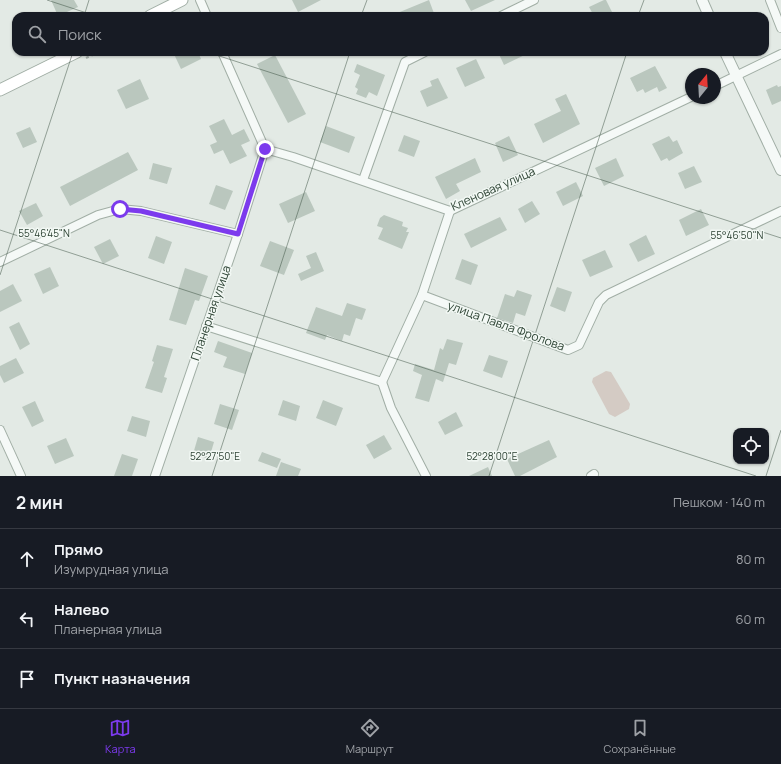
<!DOCTYPE html>
<html lang="ru">
<meta charset="utf-8">
<style>
body{margin:0;font-family:Manrope,sans-serif;background:#242831;color:#f1f3f6}
.controls{position:absolute;right:12px;bottom:12px;display:grid;overflow:hidden;border-radius:8px;box-shadow:0 1px 3px #0004}
.controls button{width:36px;height:36px;display:grid;place-items:center;padding:0;border:0;border-bottom:1px solid #363941;background:#171b24;color:#f1f3f6;font:20px sans-serif}
.compass{position:absolute;left:685px;top:68px;width:36px;height:36px;border-radius:50%;background:#171b24;box-shadow:0 1px 3px #0004;rotate:18deg}
.stop{position:absolute;width:12px;height:12px;margin:-9px;border:3px solid #7c3aed;border-radius:50%;background:#fff}
.stop.end{background:#7c3aed;border-color:#fff;box-shadow:0 1px 4px #0008}
.list{margin:0;padding:0;list-style:none}
h2{display:flex;justify-content:space-between;align-items:center;height:52px;margin:0;padding:0 16px;font-size:17px}
h2 small{font-size:13px;font-weight:400;color:#9ea1a6}
.list li{display:grid;grid-template-columns:26px 1fr auto;gap:12px;align-items:center;box-sizing:border-box;height:60px;padding:0 16px;border-top:1px solid #363941}
.list b{display:block;font-size:15px;white-space:nowrap}
.list p{margin:0;font-size:13px;white-space:nowrap;color:#9ea1a6}
.list em{font-size:13px;font-style:normal;color:#9ea1a6}
.icon{flex:none;width:22px;height:22px;fill:none;stroke:currentColor;stroke-width:2;stroke-linecap:round;stroke-linejoin:round}
.map{position:relative;flex:none;width:781px;height:476px;overflow:hidden}
.search{position:absolute;background:#171b24;box-shadow:0 1px 3px #0004;left:12px;right:12px;top:12px;height:44px;display:flex;align-items:center;gap:10px;box-sizing:border-box;padding:0 14px;border-radius:12px;color:#9ea1a6;font-size:15px}
.sheet{height:232px;background:#171b24}
nav{display:flex;justify-content:space-around;align-items:center;box-sizing:border-box;height:56px;border-top:1px solid #363941;background:#171b24;font-size:11px;color:#9ea1a6}
nav a{display:grid;justify-items:center;gap:2px}
nav .on{color:#7c3aed}
.map>svg:first-child{display:block}
</style>
<div class="map">
<svg width="781" height="476" viewBox="0 0 781 476">
<rect width="100%" height="100%" fill="#e3eae5"/>
<polygon fill="#d4cbc4" points="606,371 611,372 630,404 629,409 615,417 609,414 592,382 593,378"/>
<g fill="#bac7be">
<polygon points="51,0 74,0 78,7 58,16"/>
<polygon points="292,0 321,0 298,12"/>
<polygon points="429,0 435,16 390,16"/>
<polygon points="465,0 495,0 471,11"/>
<polygon points="604,0 606,0 614,16 594,16 589,7"/>
<polygon points="173,52 198,52 201,59 181,69"/>
<polygon points="498,52 531,52 504,65"/>
<polygon points="275,55 306,114 288,123 257,64"/>
<polygon points="476,59 485,78 465,87 456,68"/>
<polygon points="357,64 385,75 377,96 369,92 366,98 356,94 358,89 355,87 360,75 354,72"/>
<polygon points="655,66 667,88 659,92 657,87 645,93 643,89 637,92 630,78"/>
<polygon points="438,78 448,98 427,107 420,91 432,86 430,81"/>
<polygon points="140,79 149,99 126,109 117,90"/>
<polygon points="777,85 778,87 781,86 781,101 772,105 766,90"/>
<polygon points="566,94 580,124 543,143 534,124 561,111 555,99"/>
<polygon points="224,119 232,135 244,129 250,141 241,145 247,156 230,164 223,150 214,154 210,145 217,142 209,126"/>
<polygon points="326,126 355,137 349,153 320,142"/>
<polygon points="30,127 37,142 23,148 16,133"/>
<polygon points="404,135 420,141 414,157 398,151"/>
<polygon points="509,136 518,155 503,162 495,143"/>
<polygon points="669,136 673,142 677,140 683,153 669,161 667,158 661,161 652,144"/>
<polygon points="128,152 138,170 70,206 60,187"/>
<polygon points="475,158 481,172 456,184 460,191 446,199 435,177"/>
<polygon points="616,158 624,176 604,186 595,168"/>
<polygon points="153,163 172,168 167,184 149,179"/>
<polygon points="694,166 702,182 685,189 678,173"/>
<polygon points="576,182 583,196 563,206 556,192"/>
<polygon points="216,185 233,191 225,210 209,204"/>
<polygon points="306,192 315,211 288,223 279,204"/>
<polygon points="532,201 540,214 525,223 518,209"/>
<polygon points="36,203 43,216 27,225 19,211"/>
<polygon points="701,209 709,225 686,236 679,220"/>
<polygon points="384,215 403,222 402,226 408,228 406,232 409,232 402,249 378,239 383,228 377,226 380,218"/>
<polygon points="500,217 507,230 471,248 464,234"/>
<polygon points="646,235 655,254 638,262 629,244"/>
<polygon points="156,236 172,242 164,264 148,258"/>
<polygon points="110,239 119,256 103,264 94,247"/>
<polygon points="270,241 294,250 284,275 260,266"/>
<polygon points="605,250 613,267 590,277 582,260"/>
<polygon points="316,252 324,271 301,281 298,274 311,268 306,256"/>
<polygon points="462,259 478,265 471,285 455,279"/>
<polygon points="50,267 59,286 43,294 34,274"/>
<polygon points="185,268 208,276 199,301 195,300 186,325 169,320"/>
<polygon points="13,284 22,301 0,312 0,291"/>
<polygon points="557,287 572,292 565,312 550,306"/>
<polygon points="517,290 532,295 525,316 516,313 513,323 497,318 505,294 514,297"/>
<polygon points="347,303 366,309 362,320 356,318 350,336 344,334 342,341 327,335 325,340 306,333 316,307 342,316"/>
<polygon points="19,322 30,344 20,350 9,327"/>
<polygon points="447,339 463,343 456,365 449,363 443,382 436,379 429,402 415,398 422,375 413,371 415,364 434,370 440,348 443,350"/>
<polygon points="218,341 252,353 245,374 223,367 227,357 214,352"/>
<polygon points="157,345 173,349 164,377 167,378 162,393 145,388 154,362 152,361"/>
<polygon points="489,355 508,361 502,378 483,371"/>
<polygon points="16,358 24,373 4,383 0,375 0,366"/>
<polygon points="283,400 300,406 296,421 278,415"/>
<polygon points="323,400 343,408 336,426 316,418"/>
<polygon points="35,401 44,421 32,427 22,407"/>
<polygon points="220,404 239,410 232,430 214,424"/>
<polygon points="456,412 463,426 445,435 438,422"/>
<polygon points="132,416 150,421 146,437 127,431"/>
<polygon points="384,435 392,449 374,459 366,445"/>
<polygon points="198,437 214,442 209,459 193,454"/>
<polygon points="66,438 74,456 55,464 47,446"/>
<polygon points="549,440 557,457 520,476 515,476 507,459"/>
<polygon points="262,452 281,459 277,468 258,461"/>
<polygon points="122,454 138,459 132,476 114,476"/>
<polygon points="281,462 301,469 298,476 276,476"/>
<polygon points="488,467 492,476 469,476"/>
</g>
<g fill="none" stroke-linecap="round" stroke-linejoin="round">
<defs>
<g id="minor">
<polyline points="200,0 207,16"/>
<polyline points="770,0 781,28"/>
<polyline points="501,16 534,0"/>
<polyline points="222,52 265,149"/>
<polyline points="715,86 781,54"/>
<polyline points="265,149 293,157 450,211 691,97"/>
<polyline points="363,180 405,62 425,52"/>
<polyline points="0,262 98,215 120,209 141,211 238,234"/>
<polyline points="422,295 568,350 579,345 599,302 606,295 781,211"/>
<polyline points="206,326 382,382 422,295 450,211"/>
<polyline points="382,382 391,408 426,476"/>
<polyline points="0,430 21,476"/>
<polyline points="155,476 238,234 265,149"/>
<polyline points="591,476 594,474"/>
</g>
<g id="tertiary">
<polyline points="702,0 709,16"/>
<polyline points="725,52 781,170"/>
</g>
<g id="secondary">
<polyline points="150,16 182,0"/>
<polyline points="0,90 77,52"/>
</g>
</defs>
<use href="#minor" stroke="#a1aea5" stroke-width="10"/>
<use href="#tertiary" stroke="#a1aea5" stroke-width="12"/>
<use href="#secondary" stroke="#a1aea5" stroke-width="13"/>
<polyline stroke="#a9b3ad" stroke-width="2" stroke-dasharray="3 3" stroke-linecap="butt" points="86,58 99,52"/>
<use href="#minor" stroke="#f5f9f7" stroke-width="8"/>
<use href="#tertiary" stroke="#f5f9f7" stroke-width="10"/>
<use href="#secondary" stroke="#fff" stroke-width="11"/>
</g>
<g fill="none" stroke-linecap="round" stroke-linejoin="round">
<polyline stroke="#7c3aed" stroke-width="5" points="120,209 141,211 238,234 265,149"/>
</g>
<path fill="none" stroke="#2c4233" stroke-width="1" stroke-opacity="0.45" d="M 47,0 L 96,16M 84,16 L 89,0M 361,16 L 367,0M 638,16 L 644,0M 207,52 L 781,238M 0,230 L 756,476M 0,275 L 73,52M 212,476 L 350,52M 489,476 L 627,52M 766,476 L 781,430"/>
<g text-anchor="middle" stroke-width="3" stroke-linejoin="round" paint-order="stroke">
<g font-size="12" fill="#2c4233" stroke="#f2f8f4">
<text transform="translate(493 189) rotate(-24)" y="4">Кленовая улица</text>
<text transform="translate(211 313) rotate(-71)" y="4">Планерная улица</text>
<text transform="translate(506 326) rotate(20)" y="4">улица Павла Фролова</text>
</g>
</g>
<g font-size="10" text-anchor="middle" fill="#2c4233" stroke="#f2f8f4" stroke-width="3" stroke-linejoin="round" paint-order="stroke">
<text x="44" y="237">55°46'45"N</text>
<text x="737" y="239">55°46'50"N</text>
<text x="215" y="460">52°27'50"E</text>
<text x="492" y="460">52°28'00"E</text>
</g>
</svg>
<div class="controls">
<button><svg class="icon" aria-label="locate" viewBox="0 0 24 24"><circle cx="12" cy="12" r="6"/><path d="M12 2v4M12 18v4M2 12h4M18 12h4"/></svg></button>
</div>
<svg class="compass" viewBox="-18 -18 36 36"><path d="M0-13l5 13h-10z" fill="#e53935"/><path d="M0 13l5-13h-10z" fill="#9ea1a6"/></svg>
<div class="stop" style="left:120px;top:209px"></div>
<div class="stop end" style="left:265px;top:149px"></div>
<div class="search"><svg class="icon" aria-label="search" viewBox="0 0 24 24"><circle cx="10" cy="10" r="6"/><path d="M15 15l6 6"/></svg>Поиск</div>
</div>
<section class="sheet">
<h2>2 мин<small>Пешком · 140 m</small></h2>
<ul class="list">
<li><svg class="icon" aria-label="ahead" viewBox="0 0 24 24"><path d="M12 20V5M6 11l6-6 6 6"/></svg><div><b>Прямо</b><p>Изумрудная улица</p></div><em>80 m</em></li>
<li><svg class="icon" aria-label="left" viewBox="0 0 24 24"><path d="M17 20v-9H6M10 6l-5 5 5 5"/></svg><div><b>Налево</b><p>Планерная улица</p></div><em>60 m</em></li>
<li><svg class="icon" aria-label="arrive" viewBox="0 0 24 24"><path d="M6 21V4h12l-3 4 3 4H6"/></svg><div><b>Пункт назначения</b></div></li>
</ul>
</section>
<nav>
<a class="on"><svg class="icon" aria-label="map" viewBox="0 0 24 24"><path d="M3 6l6-2 6 2 6-2v14l-6 2-6-2-6 2zM9 4v14M15 6v14"/></svg>Карта</a>
<a><svg class="icon" aria-label="directions" viewBox="0 0 24 24"><path d="M12 3l9 9-9 9-9-9zM9 14v-3h6M13 9l2 2-2 2"/></svg>Маршрут</a>
<a><svg class="icon" aria-label="saved" viewBox="0 0 24 24"><path d="M7 4h10v16l-5-4-5 4z"/></svg>Сохранённые</a>
</nav>
